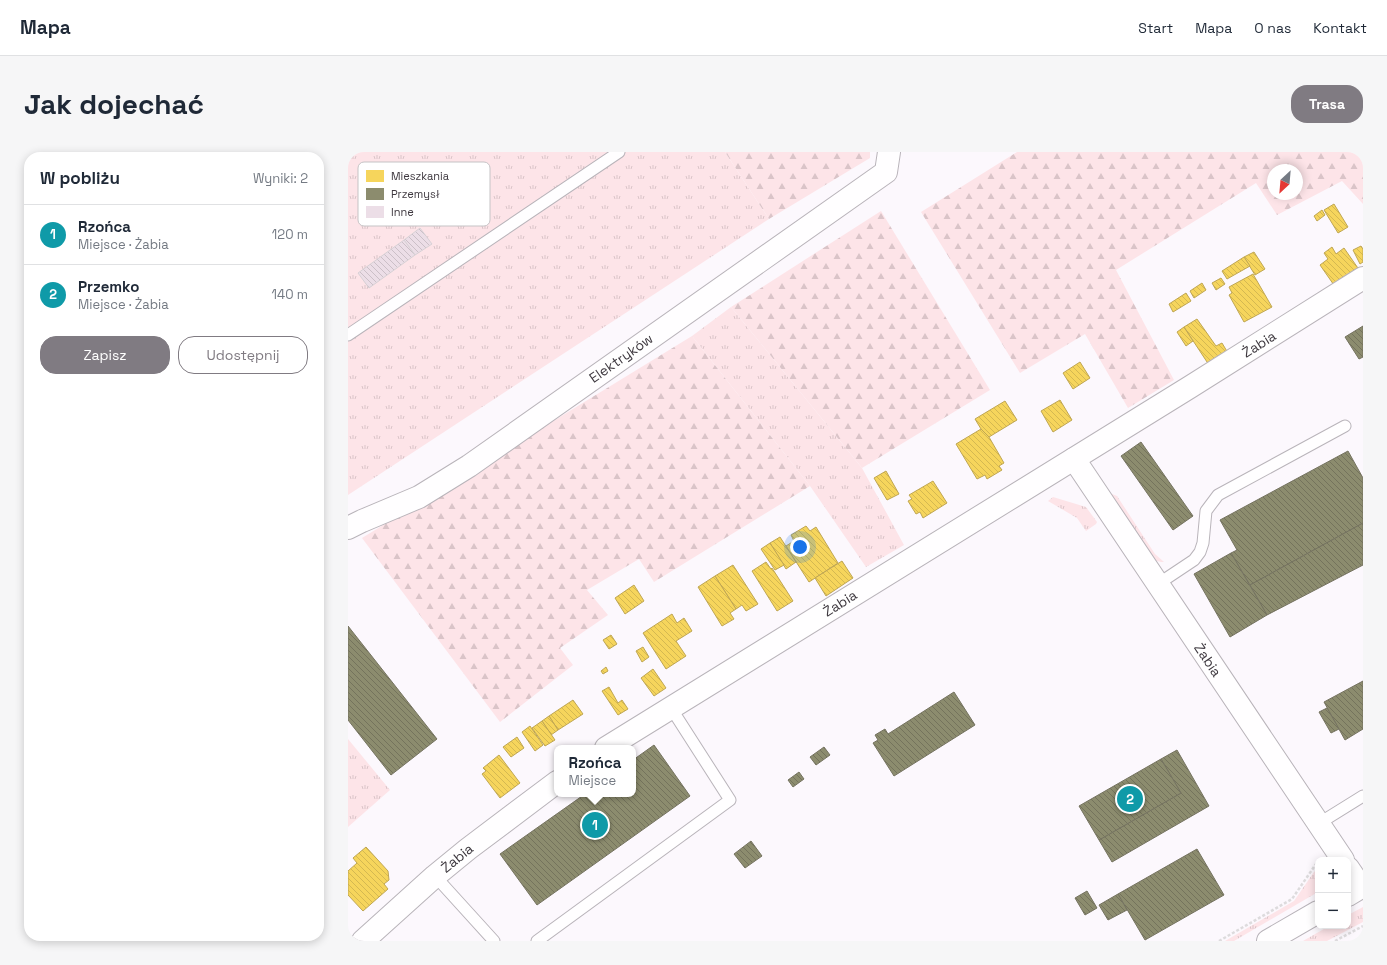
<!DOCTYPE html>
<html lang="pl">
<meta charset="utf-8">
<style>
body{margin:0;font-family:"Space Grotesk",sans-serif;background:#f6f6f7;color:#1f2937}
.controls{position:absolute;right:12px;bottom:12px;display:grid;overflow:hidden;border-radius:8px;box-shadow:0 2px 10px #0003}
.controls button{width:36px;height:36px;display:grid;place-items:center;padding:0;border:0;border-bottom:1px solid #e0e1e3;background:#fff;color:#1f2937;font:20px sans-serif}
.compass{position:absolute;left:919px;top:12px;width:36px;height:36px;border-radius:50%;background:#fff;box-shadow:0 2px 10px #0003;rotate:206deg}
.you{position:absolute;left:452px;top:395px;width:14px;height:14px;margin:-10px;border:3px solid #fff;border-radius:50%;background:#1a73e8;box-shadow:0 0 0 6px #1a73e833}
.badge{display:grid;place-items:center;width:26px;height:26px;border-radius:50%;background:#807b82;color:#fff;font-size:13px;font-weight:700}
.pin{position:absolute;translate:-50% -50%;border:2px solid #fff;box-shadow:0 1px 4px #0006}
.popup{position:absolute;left:206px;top:593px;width:82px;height:52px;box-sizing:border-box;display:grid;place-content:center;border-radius:8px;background:#fff;filter:drop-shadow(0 1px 3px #0005);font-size:13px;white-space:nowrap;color:#747a83}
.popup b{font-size:15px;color:#1f2937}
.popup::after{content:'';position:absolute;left:50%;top:100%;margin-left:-8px;border:8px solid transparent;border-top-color:#fff}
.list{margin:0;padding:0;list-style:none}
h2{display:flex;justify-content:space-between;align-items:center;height:52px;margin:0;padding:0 16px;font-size:17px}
h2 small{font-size:13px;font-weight:400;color:#747a83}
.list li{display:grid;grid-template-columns:26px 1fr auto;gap:12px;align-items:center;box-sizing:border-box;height:60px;padding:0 16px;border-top:1px solid #e0e1e3}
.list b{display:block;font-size:15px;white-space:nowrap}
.list p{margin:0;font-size:13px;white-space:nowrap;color:#747a83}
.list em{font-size:13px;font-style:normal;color:#747a83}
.actions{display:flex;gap:8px;padding:12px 16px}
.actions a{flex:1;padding:9px 0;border:1px solid #807b82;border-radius:16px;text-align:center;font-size:14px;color:#807b82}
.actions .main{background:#807b82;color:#fff}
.map{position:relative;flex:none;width:1015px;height:789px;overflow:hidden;border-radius:16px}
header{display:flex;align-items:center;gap:24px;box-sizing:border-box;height:56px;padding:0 20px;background:#fff;border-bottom:1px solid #e0e1e3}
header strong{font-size:19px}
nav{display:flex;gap:22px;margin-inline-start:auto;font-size:14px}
.intro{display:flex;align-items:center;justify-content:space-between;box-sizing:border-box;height:96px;padding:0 24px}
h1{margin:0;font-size:28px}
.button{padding:10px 18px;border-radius:16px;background:#807b82;color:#fff;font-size:14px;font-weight:700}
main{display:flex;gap:24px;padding:0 24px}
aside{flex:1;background:#fff;border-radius:16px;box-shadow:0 2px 10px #0003}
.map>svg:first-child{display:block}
</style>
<header>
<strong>Mapa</strong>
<nav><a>Start</a><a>Mapa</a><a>O nas</a><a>Kontakt</a></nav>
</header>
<div class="intro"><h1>Jak dojechać</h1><a class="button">Trasa</a></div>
<main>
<aside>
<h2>W pobliżu<small>Wyniki: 2</small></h2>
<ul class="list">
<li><span class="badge" style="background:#0f9aa8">1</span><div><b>Rzońca</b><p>Miejsce · Żabia</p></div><em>120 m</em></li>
<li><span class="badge" style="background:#0f9aa8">2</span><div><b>Przemko</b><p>Miejsce · Żabia</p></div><em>140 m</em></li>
</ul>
<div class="actions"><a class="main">Zapisz</a><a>Udostępnij</a></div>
</aside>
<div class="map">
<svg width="1015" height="789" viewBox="0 0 1015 789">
<defs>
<pattern id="grass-tufts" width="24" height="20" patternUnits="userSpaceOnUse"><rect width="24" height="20" fill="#fde4e8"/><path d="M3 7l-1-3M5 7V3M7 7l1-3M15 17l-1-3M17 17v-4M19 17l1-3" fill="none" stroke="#dac4c8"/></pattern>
<pattern id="forest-firs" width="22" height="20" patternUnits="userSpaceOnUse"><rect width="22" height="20" fill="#fde4e8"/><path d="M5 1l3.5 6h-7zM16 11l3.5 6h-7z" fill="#dac4c8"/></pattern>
<pattern id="homes-back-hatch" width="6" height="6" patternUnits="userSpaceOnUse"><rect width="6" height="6" fill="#f6d55c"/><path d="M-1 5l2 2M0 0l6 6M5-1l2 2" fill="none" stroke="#d4b851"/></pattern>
<pattern id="industry-back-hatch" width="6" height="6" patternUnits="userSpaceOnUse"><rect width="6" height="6" fill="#8c8c6e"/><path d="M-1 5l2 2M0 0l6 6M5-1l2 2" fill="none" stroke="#74735c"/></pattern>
<pattern id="building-back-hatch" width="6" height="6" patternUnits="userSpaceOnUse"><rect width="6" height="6" fill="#ecdee7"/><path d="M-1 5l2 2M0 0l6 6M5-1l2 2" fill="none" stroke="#cbbfc7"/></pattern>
</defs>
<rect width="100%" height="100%" fill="#fcf8fd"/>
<g fill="url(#grass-tufts)">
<polygon points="0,0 377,0 421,67 0,343"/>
<polygon points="383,155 514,316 556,393 518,415 462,334 344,184"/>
<polygon points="764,342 769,344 807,402 816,410 813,410 805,408 761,343"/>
<polygon points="705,345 738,355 749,370 748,372 738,379 729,366 700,349"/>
<polygon points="0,587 42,638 0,675"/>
<polygon points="970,717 970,740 886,789 877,789 946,749 966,720"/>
<polygon points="1015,755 1015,770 979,789 955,789 981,774 1000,774 1000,763"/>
</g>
<g fill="url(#forest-firs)" fill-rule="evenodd">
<polygon points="377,0 522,0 522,6 421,67"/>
<path d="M 669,0 L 1015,0 L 1015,52 L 994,29 L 929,63 L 908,31 L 768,118 L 826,228 L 780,256 L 737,182 L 672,221 L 573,60 ZM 925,18 L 949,18 L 949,42 L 925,42 Z"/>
<polygon points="533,59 642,238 514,316 383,155"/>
<polygon points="344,184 462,334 306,430 291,407 239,438 260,463 212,496 225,513 152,570 14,386"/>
</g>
<g fill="url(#homes-back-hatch)" stroke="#bfa653">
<polygon points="986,52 1000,75 990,81 976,58"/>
<polygon points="974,58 977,63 969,69 966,64"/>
<polygon points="1013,94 1015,97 1015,110 1012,112 1005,98"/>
<polygon points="984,95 988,102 996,96 1012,119 988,136 972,113 980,107 976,101"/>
<polygon points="906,100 917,117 907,123 896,105"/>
<polygon points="896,105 902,114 879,127 874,119"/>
<polygon points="905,122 924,155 896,170 881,143 884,141 881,135"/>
<polygon points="873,126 877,132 868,138 864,131"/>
<polygon points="854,131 858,138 846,146 842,139"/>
<polygon points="838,141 843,149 825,160 821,152"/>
<polygon points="849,167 868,194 874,191 880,201 861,213 836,175"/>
<polygon points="836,175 845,189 838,194 829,180"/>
<polygon points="732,210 742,226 725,237 715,221"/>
<polygon points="712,248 724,268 705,280 693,259"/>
<polygon points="657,249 669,268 641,285 633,277 627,267"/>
<polygon points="633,277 641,285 656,311 651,314 654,318 639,327 637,323 629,327 608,292"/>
<polygon points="538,319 551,342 539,348 526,326"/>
<polygon points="585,329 599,351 575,366 572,360 568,362 560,349 564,347 561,343"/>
<polygon points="458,374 462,379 468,375 490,411 461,430 438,394 446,389 443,383"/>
<polygon points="432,385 448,410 438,417 422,391"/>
<polygon points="422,391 436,413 427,418 413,397"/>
<polygon points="494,409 505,426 478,444 467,426"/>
<polygon points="418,410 423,417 424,416 445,449 429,459 404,419"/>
<polygon points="385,413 410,452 398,459 394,453 388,457 367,424"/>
<polygon points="367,424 388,457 382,461 386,467 374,474 350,435"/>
<polygon points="286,433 296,449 277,462 267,446"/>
<polygon points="324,462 329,471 336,466 344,479 328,489 338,504 318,517 295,481"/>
<polygon points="263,483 269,492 261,497 255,488"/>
<polygon points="295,495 301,505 294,510 288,499"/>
<polygon points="258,515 260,519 255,522 253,519"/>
<polygon points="305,517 318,536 306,544 293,526"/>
<polygon points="261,535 270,551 274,548 280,557 270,563 254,539"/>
<polygon points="225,548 235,562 210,578 201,564"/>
<polygon points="201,564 210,578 203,583 194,569"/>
<polygon points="194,569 207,588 197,594 184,576"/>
<polygon points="182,574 195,593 187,599 174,580"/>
<polygon points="169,585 176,596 163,605 155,595"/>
<polygon points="151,603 172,631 152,646 134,622 138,619 135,616"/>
<polygon points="18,695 40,719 41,728 36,732 40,737 15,759 0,743 0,719 9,711 5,706"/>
</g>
<g fill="url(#industry-back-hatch)" stroke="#757360">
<polygon points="1015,174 1015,205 1011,207 997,185"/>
<polygon points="793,290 845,364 825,378 773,304"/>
<polygon points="1000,299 1015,326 1015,371 902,433 883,401 889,398 872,368"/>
<polygon points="1015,371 1015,413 919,463 902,433"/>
<polygon points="883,401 919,463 882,485 846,422"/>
<polygon points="0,474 89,587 43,623 0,568"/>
<polygon points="1015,529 1015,577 997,588 976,550"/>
<polygon points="606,540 627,573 546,624 525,591 530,588 527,583 537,577 540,582"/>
<polygon points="979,556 991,577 983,581 971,560"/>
<polygon points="306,593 342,644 189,753 152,702 237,642 285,642 285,608"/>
<polygon points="476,595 482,603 468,613 462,605"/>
<polygon points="829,598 861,654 764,710 751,688 833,641 813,607"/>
<polygon points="813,607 833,641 751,688 731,654"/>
<polygon points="451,620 456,627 445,635 440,628"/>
<polygon points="403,689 414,704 397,716 386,702"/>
<polygon points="849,697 876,743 797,788 770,742"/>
<polygon points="739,739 749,756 737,763 727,746"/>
<polygon points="770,742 779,758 760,768 751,753"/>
</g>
<g fill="url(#building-back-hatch)" stroke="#d7d1d5">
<polygon points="72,76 84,92 67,103 56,88"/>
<polygon points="56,88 67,103 21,136 10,121"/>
</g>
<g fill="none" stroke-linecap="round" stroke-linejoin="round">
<defs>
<g id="lane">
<polyline points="0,183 271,0"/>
<polyline points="810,432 846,408 852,400 855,391 858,359 870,343 997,274"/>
<polyline points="970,672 1015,644"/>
<polyline points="87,724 146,789"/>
<polyline points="189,789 382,648 323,556"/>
</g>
<g id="street">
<polyline points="726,307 995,708"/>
<polyline points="0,376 14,369 71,345 121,314 538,20 541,0"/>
<polyline points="258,596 842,235 1015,126"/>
<polyline points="1000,716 1013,735"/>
<polyline points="15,789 87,724 120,697 209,630"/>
</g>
<g id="secondary">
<polyline points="1000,743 1015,734"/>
<polyline points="920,789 970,760"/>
</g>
</defs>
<use href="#lane" stroke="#b9b4ba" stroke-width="13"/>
<use href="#street" stroke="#b9b4ba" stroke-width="24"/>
<use href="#secondary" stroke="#b9b4ba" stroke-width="24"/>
<g stroke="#dddbdd" stroke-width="2.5" stroke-dasharray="3 2" stroke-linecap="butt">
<polyline points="871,789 944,747 970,709"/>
<polyline points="987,789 1015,774"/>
</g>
<use href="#lane" stroke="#fffeff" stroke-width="11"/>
<use href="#street" stroke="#fffeff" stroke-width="22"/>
<use href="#secondary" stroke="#fffeff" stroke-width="22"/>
</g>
<g text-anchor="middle" stroke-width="4" stroke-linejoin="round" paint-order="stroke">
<g font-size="14" fill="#3e383f" stroke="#fff">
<text transform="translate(911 192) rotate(-32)" y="5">Żabia</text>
<text transform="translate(273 206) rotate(-35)" y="5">Elektryków</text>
<text transform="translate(492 451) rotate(-32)" y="5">Żabia</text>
<text transform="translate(860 508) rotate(56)" y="5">Żabia</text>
<text transform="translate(109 706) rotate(-39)" y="5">Żabia</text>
</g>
</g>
<rect x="10" y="10" width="132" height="64" rx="6" fill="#fff" stroke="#c5c3c5" stroke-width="1"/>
<rect x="18" y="18" width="18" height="12" fill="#f6d55c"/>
<rect x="18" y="36" width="18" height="12" fill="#8c8c6e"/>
<rect x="18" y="54" width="18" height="12" fill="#ecdee7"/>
<g font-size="11" fill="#3e383f">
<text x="43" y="28">Mieszkania</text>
<text x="43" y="46">Przemysł</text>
<text x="43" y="64">Inne</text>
</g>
</svg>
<div class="controls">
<button>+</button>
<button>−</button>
</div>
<svg class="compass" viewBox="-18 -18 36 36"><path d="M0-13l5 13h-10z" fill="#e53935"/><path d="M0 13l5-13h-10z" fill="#747a83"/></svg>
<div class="you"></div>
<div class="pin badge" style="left:247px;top:673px;background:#0f9aa8">1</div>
<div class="popup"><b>Rzońca</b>Miejsce</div>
<div class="pin badge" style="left:782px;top:647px;background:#0f9aa8">2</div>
</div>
</main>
